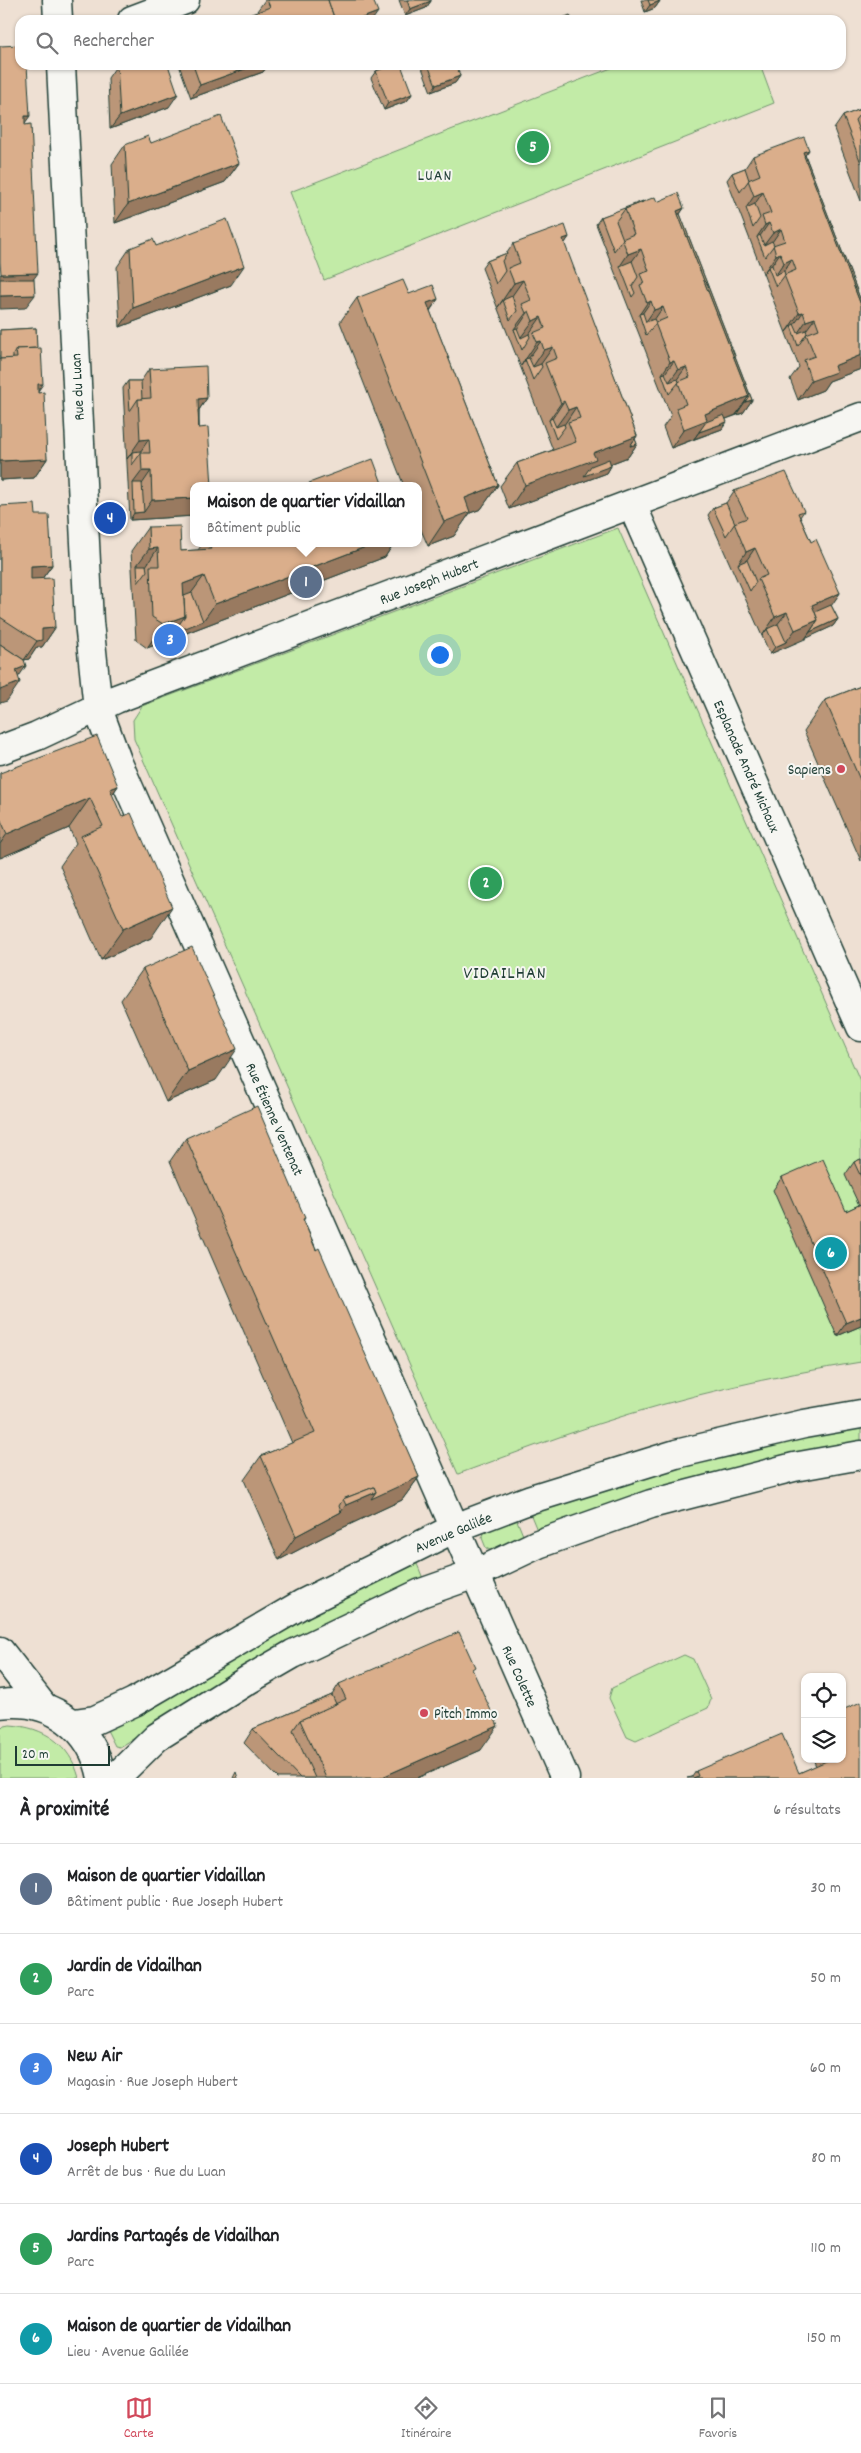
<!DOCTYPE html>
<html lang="fr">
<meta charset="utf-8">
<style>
body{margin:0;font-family:Dekko,sans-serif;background:#f6f6f6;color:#202124}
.controls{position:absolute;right:15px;bottom:15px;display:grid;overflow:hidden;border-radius:10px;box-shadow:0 1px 4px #0004}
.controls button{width:45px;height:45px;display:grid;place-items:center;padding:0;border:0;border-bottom:1px solid #e0e0e0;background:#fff;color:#202124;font:25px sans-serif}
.scale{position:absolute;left:15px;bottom:12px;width:95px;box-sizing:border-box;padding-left:5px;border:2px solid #1f3d34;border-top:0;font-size:14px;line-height:18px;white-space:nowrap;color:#1f3d34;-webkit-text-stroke:4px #f6f6f2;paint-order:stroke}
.you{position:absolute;left:439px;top:654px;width:18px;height:18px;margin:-12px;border:4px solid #fff;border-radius:50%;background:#1a73e8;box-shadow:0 0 0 8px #1a73e833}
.badge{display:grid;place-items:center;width:32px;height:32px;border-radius:50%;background:#d1495b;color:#fff;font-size:16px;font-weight:700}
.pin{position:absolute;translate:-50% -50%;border:2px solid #fff;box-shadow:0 1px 5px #0006}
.popup{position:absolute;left:190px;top:482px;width:232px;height:65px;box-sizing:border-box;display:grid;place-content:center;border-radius:10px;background:#fff;filter:drop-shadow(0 1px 4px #0005);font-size:16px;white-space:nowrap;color:#757577}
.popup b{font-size:19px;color:#202124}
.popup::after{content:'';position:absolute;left:50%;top:100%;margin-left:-10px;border:10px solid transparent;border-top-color:#fff}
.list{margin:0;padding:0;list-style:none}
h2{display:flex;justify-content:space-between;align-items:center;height:65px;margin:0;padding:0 20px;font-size:21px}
h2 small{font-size:16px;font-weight:400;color:#757577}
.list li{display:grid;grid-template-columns:32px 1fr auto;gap:15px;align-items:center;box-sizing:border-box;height:90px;padding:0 20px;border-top:1px solid #e0e0e0}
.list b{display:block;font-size:19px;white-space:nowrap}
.list p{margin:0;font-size:16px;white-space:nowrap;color:#757577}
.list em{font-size:16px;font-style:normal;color:#757577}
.icon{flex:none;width:28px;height:28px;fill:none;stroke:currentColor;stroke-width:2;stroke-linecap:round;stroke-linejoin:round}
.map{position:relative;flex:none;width:861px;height:1778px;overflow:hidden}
.search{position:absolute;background:#fff;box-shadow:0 1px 4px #0004;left:15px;right:15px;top:15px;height:55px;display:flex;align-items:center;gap:12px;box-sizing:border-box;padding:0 18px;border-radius:15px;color:#757577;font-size:19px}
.sheet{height:605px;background:#fff}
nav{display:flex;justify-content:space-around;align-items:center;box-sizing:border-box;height:70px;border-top:1px solid #e0e0e0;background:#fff;font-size:14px;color:#757577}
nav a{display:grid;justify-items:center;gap:2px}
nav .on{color:#d1495b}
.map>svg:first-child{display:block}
</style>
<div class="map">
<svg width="861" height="1778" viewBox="0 0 861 1778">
<rect width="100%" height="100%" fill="#eee0d3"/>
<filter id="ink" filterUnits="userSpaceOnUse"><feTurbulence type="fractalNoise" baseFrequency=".02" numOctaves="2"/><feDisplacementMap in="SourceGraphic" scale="10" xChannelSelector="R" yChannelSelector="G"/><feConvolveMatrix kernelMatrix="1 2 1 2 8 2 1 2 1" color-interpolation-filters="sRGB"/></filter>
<g filter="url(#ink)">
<g fill="#c2eba7" stroke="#70946e">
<polygon points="619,65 760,65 774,103 324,280 290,192"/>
<path d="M 618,528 L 861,1083 L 861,1362 C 772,1376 684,1396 598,1424 C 551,1439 505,1457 458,1474 L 134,739 L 133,720 L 142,706 Z"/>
<polygon points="861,1423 861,1446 539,1535 530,1513 624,1480"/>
<polygon points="516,1518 525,1540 494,1552 486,1548 482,1538 485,1531"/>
<polygon points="415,1559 424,1581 236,1676 120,1747 115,1746 107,1730 108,1726 181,1682"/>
<polygon points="684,1655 693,1659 711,1699 708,1708 636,1741 627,1737 609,1698 612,1688"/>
<path d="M 10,1725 C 44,1727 70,1744 79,1778 L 0,1778 L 0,1727 Z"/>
</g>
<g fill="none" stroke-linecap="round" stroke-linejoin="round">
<defs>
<g id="street">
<polyline points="57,0 58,20"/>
<polyline points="132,20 185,0"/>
<polyline points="61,65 89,622 98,709 118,763 565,1778"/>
<polyline points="632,505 861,1027"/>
<polyline points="0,750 37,736 116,699 861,417"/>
<polyline points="74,1723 95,1720 134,1702 302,1604 455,1528 531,1499 676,1454 804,1424 861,1414"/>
<polyline points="115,1778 157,1737 248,1680 293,1654 421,1593 475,1574 538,1544 651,1504 794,1467 861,1455"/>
</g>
<g id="secondary">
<polyline points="0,1651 43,1706"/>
<path d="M 0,1704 C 51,1697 93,1728 102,1778"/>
</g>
</defs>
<use href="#street" stroke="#1f3d34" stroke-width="31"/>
<use href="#secondary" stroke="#1f3d34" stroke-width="31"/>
<use href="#street" stroke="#f6f6f2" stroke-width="28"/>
<use href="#secondary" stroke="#f6f6f2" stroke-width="28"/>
</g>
<g fill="#bb9678" stroke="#1f3d34">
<polygon points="265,0 373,0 373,19 370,20 236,20 258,12 257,11"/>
<polygon points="399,0 431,0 431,1 426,8 405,16"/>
<polygon points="641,0 659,0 660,1 655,8 645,12"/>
<polygon points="117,65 169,107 110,129 108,78"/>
<polygon points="179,65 268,65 263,72 191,98"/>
<polygon points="421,65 456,65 460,76 455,83 431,92"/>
<polygon points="376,71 412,94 407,101 384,110 371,78"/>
<polygon points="861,109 861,201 834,129 843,116"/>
<polygon points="151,143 239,163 225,182 115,223 112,164 125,145"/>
<polygon points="809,150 805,155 861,301 861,369 829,381 823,390 798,400 790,379 799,367 727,180 732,173 745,168 753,156"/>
<polygon points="643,202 657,202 684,208 680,214 752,400 743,413 726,419 722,429 671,448 663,427 671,416 596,224 601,217"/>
<polygon points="569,237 564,244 637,436 635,439 637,444 628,457 610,464 611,466 607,473 509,509 500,486 517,463 553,450 482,268 487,261 507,253 513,244"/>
<polygon points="156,246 231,285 120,327 117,267 130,248"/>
<polygon points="409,294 438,299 430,311 498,485 481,509 470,513 454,536 428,546 418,523 418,486 404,486 340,322 357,298"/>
<polygon points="36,328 38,391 47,459 34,478 0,480 0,330"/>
<polygon points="149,369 207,398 199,410 194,516 130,520 123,388 128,381 141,381"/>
<polygon points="734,491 804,511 800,517 811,542 840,593 831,605 838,619 833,626 770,654 708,515 713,508 726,503"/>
<polygon points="0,506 36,515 52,565 42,579 55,628 42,647 37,647 29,659 24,660 0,644"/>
<polygon points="148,527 181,551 198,550 203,543 394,543 385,557 147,648 136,640 131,551"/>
<polygon points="861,686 861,861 804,731 825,700"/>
<polygon points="0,773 118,786 112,795 151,938 101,960 60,866 76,843 69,828 0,858"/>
<polygon points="143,969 216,1080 166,1102 121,1000"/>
<polygon points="186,1138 305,1218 303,1221 419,1477 402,1500 325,1536 279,1560 244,1480 261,1456 292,1443 170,1161"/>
<polygon points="861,1159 861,1326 837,1336 773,1190 782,1177 846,1211 859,1205 845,1175 854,1162"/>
<polygon points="473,1671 481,1750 417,1778 278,1778 244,1743 253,1729 332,1695 339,1684"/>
<polygon points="813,1759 842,1759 861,1778 687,1778 692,1777 696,1771 799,1773 816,1766"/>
</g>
<g fill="#997a61" stroke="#1f3d34">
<polygon points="431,1 426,8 405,16 410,9"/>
<polygon points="660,1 655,8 645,12 650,5"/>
<polygon points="378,12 373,19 370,20 357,20"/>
<polygon points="256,65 268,65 263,72 191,98 200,85"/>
<polygon points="460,76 455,83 431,92 436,85"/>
<polygon points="178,94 169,107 110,129 120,116"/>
<polygon points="412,94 407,101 384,110 388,103"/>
<polygon points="25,116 30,116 17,134"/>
<polygon points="809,150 800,162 803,152"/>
<polygon points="239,163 225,182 115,223 128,204"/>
<polygon points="763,192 750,211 746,208 754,196"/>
<polygon points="684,208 675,221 677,211"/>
<polygon points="769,223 758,239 757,237 765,225"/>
<polygon points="781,229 768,248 761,249 773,233"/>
<polygon points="569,237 557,255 563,239"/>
<polygon points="641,249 627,268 620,266 628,254"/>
<polygon points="780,253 769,269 768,267 763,274 776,255"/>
<polygon points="792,259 779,278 773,279 784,263"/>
<polygon points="244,266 231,285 120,327 133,308"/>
<polygon points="38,273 24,292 0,292 0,275 1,274"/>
<polygon points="523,280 507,303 503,300 498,307 514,283"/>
<polygon points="35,295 25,308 0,309 0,296"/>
<polygon points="438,299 421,323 427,303"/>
<polygon points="651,301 640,317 639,315 647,303"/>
<polygon points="663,307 650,326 643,326 654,310"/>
<polygon points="529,311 515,332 514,329 526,313"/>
<polygon points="803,312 792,328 791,326 786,332 799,313"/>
<polygon points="541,317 524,341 518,341 533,321"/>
<polygon points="815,318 801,337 795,337 806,321"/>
<polygon points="541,341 526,362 525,359 521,366 537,342"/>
<polygon points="553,347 536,371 530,371 544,350"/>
<polygon points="861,355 861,369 829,381 823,390 798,400 811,381 834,366"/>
<polygon points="674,361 663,376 662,374 670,362"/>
<polygon points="686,367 673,385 666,386 678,370"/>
<polygon points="38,384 43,384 30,403"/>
<polygon points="749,396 736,415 701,429 694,439 671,448 684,429 705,414"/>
<polygon points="207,398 194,417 198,399"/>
<polygon points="752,400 743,413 736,415 745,402"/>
<polygon points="564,401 550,422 549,420 561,403"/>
<polygon points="576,407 560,431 553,431 568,410"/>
<polygon points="727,422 722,429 694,439 699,432"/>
<polygon points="637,436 630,446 637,444 628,457 586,473 611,466 607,473 509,509 525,485 593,453"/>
<polygon points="149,439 136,458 132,452 127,459 140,440"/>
<polygon points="47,459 34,478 0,480 0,461"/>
<polygon points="142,471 151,471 138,490 133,483"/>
<polygon points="498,485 481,509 470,513 454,536 428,546 444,522 465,498"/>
<polygon points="194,498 194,516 130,520 134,513 144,512 152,500"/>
<polygon points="376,543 394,543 385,557 147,648 163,624 185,616 203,621 215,604"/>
<polygon points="158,548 142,572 137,565 149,549"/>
<polygon points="755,548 742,567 738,564 746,552"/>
<polygon points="52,565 38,584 17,585 31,566"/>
<polygon points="204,576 187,599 172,605 183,584"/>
<polygon points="840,593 827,612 803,617 812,605"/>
<polygon points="787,612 773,630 767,629 762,636 775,617"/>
<polygon points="838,619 833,626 805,639 810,632"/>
<polygon points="818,620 805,639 770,654 775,647 786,642 795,630"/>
<polygon points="55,628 42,647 37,647 29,659 24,660 37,641 42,629"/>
<polygon points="26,666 13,685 20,682 7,701 0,703 0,690 16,670"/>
<polygon points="118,786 98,815 110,789"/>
<polygon points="90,798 69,828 0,858 0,844 7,834"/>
<polygon points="172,907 151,938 101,960 123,929"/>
<polygon points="237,1049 216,1080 166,1102 188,1071"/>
<polygon points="861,1317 861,1326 837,1336 846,1323"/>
<polygon points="419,1477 402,1500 325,1536 279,1560 296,1536 341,1512 346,1505 376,1492"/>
<polygon points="498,1726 481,1750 417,1778 380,1778"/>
</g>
<g fill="#daae8b" stroke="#1f3d34">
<polygon points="267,0 328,0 335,20 236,20 270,7"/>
<polygon points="328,0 373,0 378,12 357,20 335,20"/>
<polygon points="407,0 431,0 431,1 410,9"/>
<polygon points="648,0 659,0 660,1 650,5"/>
<polygon points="570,15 572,20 558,20"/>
<polygon points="20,45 20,65 27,65 30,116 25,116 25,125 31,124 38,273 1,274 0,262 0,46"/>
<polygon points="117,65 168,65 178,94 120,116"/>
<polygon points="193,65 256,65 200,85"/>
<polygon points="393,65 401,65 412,94 388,103 376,71"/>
<polygon points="428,65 456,65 460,76 436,85"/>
<polygon points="861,109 861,114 859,115 855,120 861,137 861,163 843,116"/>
<polygon points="221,116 239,163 128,204 125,145 148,136 151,143"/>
<polygon points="804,137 809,150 803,152 861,305 861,355 834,366 836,372 811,381 804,360 815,356 806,334 819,329 815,318 806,321 803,312 799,313 784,275 796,270 792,259 784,263 780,253 776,255 773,245 785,241 781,229 773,233 769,223 765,225 762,216 771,213 763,192 754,196 748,180 760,175 753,156"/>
<polygon points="805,155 861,301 861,305 804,156"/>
<polygon points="745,168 749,180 740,192 732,173"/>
<polygon points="678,193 684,208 677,211 749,396 705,414 707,420 684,429 676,408 686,404 678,382 690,377 686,367 678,370 674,361 670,362 655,323 667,318 663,307 654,310 651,301 647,303 640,285 644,283 640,274 649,271 641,249 628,254 622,239 634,234 625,209 655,197 657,202"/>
<polygon points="643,201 643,202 625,209 616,221 623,239 614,251 601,217"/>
<polygon points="755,204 760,218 753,228 746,208"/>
<polygon points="678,214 680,214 752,400 745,402 749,396"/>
<polygon points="227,219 244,266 133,308 130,248 153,239 156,246"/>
<polygon points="565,225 569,237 563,239 637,436 593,453 596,459 525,485 517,463 576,442 568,422 580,418 576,407 568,410 564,401 561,403 545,363 557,358 553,347 544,350 541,341 537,342 533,333 545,328 541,317 533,321 529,311 526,313 522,304 531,300 523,280 514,283 508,268 520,263 513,244"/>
<polygon points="760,235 764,245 772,241 774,245 765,257 757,237"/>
<polygon points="507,253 502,261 505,271 496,284 487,261"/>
<polygon points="632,261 638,277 632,286 635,293 632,297 620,266"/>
<polygon points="772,265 775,275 784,271 785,275 776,287 768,267"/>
<polygon points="0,279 34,279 35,295 0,296"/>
<polygon points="403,280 409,294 433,285 438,299 427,303 498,485 465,498 470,512 444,522 357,298"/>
<polygon points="512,296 517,311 510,320 503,300"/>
<polygon points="643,313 646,322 654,319 656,323 646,335 639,314"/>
<polygon points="794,324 798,333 806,330 807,333 798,346 791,326"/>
<polygon points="36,328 37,348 16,349 13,355 13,359 0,359 0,330"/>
<polygon points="517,328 521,338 529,334 530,337 522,350 514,329"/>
<polygon points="41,348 43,384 38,384 38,393 44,392 47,459 0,461 0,359 17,358 16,349"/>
<polygon points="529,358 533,367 541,364 542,367 533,380 525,359"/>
<polygon points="206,366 207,398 198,399 199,428 208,427 212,486 194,486 194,498 152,500 151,471 142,471 141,453 150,453 149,439 140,440 138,399 151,398 149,369"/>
<polygon points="665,373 669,382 678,379 679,382 669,394 662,374"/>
<polygon points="128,381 141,381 142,399 138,399 130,411"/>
<polygon points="198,410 199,410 199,428"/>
<polygon points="724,415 727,422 699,432 706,422"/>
<polygon points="552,418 556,427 564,424 565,427 556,439 549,420"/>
<polygon points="635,439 637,444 630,446"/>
<polygon points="141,451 141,453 132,465 132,452"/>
<polygon points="373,459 383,486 310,486 309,483"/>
<polygon points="609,459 611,466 584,476 591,466"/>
<polygon points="786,472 804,511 798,513 811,542 816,539 840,593 812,605 818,620 795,630 787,612 775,617 758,579 767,575 755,548 746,552 734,523 747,518 734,491"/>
<polygon points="133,483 142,483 144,512 134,513"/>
<polygon points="726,503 735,523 726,536 713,508"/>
<polygon points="35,504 36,515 49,515 52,565 31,566 31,579 52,578 55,628 42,629 42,640 37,641 0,617 0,506"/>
<polygon points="180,526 181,551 211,549 208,543 376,543 215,604 204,576 183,584 185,616 163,624 152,617 150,566 159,566 158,548 149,549 148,527"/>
<polygon points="747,560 756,582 750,591 738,564"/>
<polygon points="137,565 146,565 147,571 138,583"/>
<polygon points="192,593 203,621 173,633 185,616 184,596"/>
<polygon points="831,605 838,619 810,632 818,620 815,612"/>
<polygon points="778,624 786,642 775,647 767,629"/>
<polygon points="0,644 24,660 26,666 16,670 20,682 0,690"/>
<polygon points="861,686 861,782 825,700"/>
<polygon points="97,736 118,786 110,789 122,817 131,813 172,907 123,929 81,836 103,826 90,798 7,834 0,818 0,773"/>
<polygon points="192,947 237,1049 188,1071 143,969"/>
<polygon points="257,1106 305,1218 303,1219 316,1250 319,1248 419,1477 371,1499 376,1492 374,1487 343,1499 339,1506 341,1512 296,1536 261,1456 315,1433 186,1138"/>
<polygon points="823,1159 846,1211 861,1204 861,1317 846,1323 782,1177"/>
<polygon points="861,1159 861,1177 854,1162"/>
<polygon points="374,1487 376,1492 346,1505 343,1499"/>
<polygon points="459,1632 475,1667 472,1669 498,1726 380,1778 326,1778 300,1720 346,1699 339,1684"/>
<polygon points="332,1695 336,1704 300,1720 293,1730 315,1778 300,1778 253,1729"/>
<polygon points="861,1702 861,1778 693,1778 698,1776 696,1771 782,1734 799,1773 831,1759 842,1759 842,1710"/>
<polygon points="236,1772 238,1778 233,1778"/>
</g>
</g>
<g fill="#d1495b" stroke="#f6f6f2" stroke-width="2">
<circle cx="841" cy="769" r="5"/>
<circle cx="424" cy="1713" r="5"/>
</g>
<g text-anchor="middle" stroke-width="4" stroke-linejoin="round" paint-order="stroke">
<g font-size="15" fill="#1f3d34" stroke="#f6f6f2">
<text transform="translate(77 387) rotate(-93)" y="5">Rue du Luan</text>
<text transform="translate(429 581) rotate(-21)" y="5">Rue Joseph Hubert</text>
<text transform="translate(747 766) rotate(66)" y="5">Esplanade André Michaux</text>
<text transform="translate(275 1119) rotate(66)" y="5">Rue Étienne Ventenat</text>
<text transform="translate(453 1532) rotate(-23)" y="5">Avenue Galilée</text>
<text transform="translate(520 1676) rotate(66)" y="5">Rue Colette</text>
</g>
<g font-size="15" fill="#1f3d34" stroke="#f6f6f2" text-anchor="end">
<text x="831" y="774">Sapiens</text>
<text x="434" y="1718" text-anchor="start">Pitch Immo</text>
</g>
<g font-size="16" letter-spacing="1" fill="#1f3d34" stroke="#f6f6f2">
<text x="435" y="180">LUAN</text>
</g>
<g font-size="18" letter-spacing="1" fill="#1f3d34" stroke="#f6f6f2">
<text x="505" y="978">VIDAILHAN</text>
</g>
</g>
</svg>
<div class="controls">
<button><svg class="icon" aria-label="locate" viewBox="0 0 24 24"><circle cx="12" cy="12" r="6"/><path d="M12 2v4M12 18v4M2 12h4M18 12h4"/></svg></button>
<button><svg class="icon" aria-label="layers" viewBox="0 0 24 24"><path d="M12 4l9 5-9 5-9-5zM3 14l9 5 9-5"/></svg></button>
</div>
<div class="scale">20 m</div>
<div class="you"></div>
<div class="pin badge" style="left:306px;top:582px;background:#5c6f8a">1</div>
<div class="popup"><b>Maison de quartier Vidaillan</b>Bâtiment public</div>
<div class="pin badge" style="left:486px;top:883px;background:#2e9e5b">2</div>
<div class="pin badge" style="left:170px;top:640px;background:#3f7fe0">3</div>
<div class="pin badge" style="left:110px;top:518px;background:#1a4fb4">4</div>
<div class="pin badge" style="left:533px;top:147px;background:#2e9e5b">5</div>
<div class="pin badge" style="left:831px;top:1253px;background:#0f9aa8">6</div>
<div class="search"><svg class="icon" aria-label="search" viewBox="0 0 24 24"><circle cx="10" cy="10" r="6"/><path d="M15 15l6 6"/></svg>Rechercher</div>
</div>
<section class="sheet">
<h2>À proximité<small>6 résultats</small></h2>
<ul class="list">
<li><span class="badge" style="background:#5c6f8a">1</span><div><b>Maison de quartier Vidaillan</b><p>Bâtiment public · Rue Joseph Hubert</p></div><em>30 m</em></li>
<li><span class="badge" style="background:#2e9e5b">2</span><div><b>Jardin de Vidailhan</b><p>Parc</p></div><em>50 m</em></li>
<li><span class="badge" style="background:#3f7fe0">3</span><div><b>New Air</b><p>Magasin · Rue Joseph Hubert</p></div><em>60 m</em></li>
<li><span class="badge" style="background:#1a4fb4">4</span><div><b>Joseph Hubert</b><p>Arrêt de bus · Rue du Luan</p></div><em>80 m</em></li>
<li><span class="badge" style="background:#2e9e5b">5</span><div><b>Jardins Partagés de Vidailhan</b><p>Parc</p></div><em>110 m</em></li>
<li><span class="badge" style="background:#0f9aa8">6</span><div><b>Maison de quartier de Vidailhan</b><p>Lieu · Avenue Galilée</p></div><em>150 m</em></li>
</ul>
</section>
<nav>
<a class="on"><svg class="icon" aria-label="map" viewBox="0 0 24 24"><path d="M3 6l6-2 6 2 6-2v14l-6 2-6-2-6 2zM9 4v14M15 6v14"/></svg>Carte</a>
<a><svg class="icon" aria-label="directions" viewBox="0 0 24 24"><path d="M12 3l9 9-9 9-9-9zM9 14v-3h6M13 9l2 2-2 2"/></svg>Itinéraire</a>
<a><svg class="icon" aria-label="saved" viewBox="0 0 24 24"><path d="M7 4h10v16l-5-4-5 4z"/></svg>Favoris</a>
</nav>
